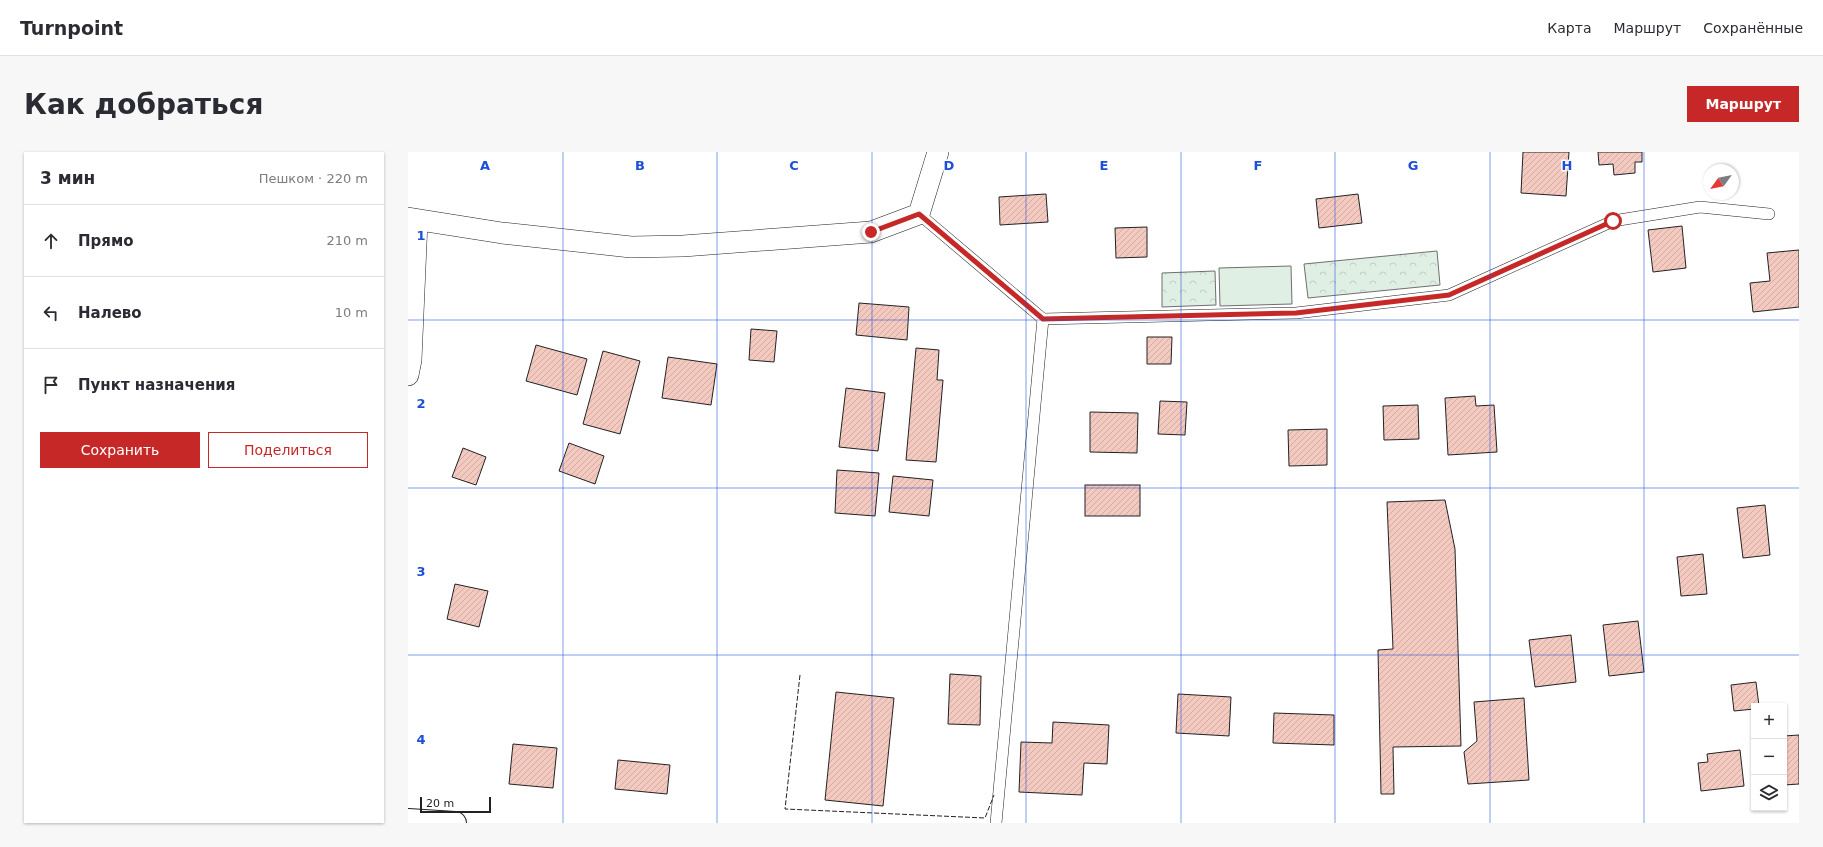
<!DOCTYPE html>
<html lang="ru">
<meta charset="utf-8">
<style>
body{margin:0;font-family:"DejaVu Sans",sans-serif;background:#f7f7f7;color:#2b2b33}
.controls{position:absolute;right:12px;bottom:12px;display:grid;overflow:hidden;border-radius:0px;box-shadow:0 1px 3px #0004}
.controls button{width:36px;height:36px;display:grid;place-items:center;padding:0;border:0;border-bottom:1px solid #e1e1e2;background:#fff;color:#2b2b33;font:20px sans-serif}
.compass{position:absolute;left:1295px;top:12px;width:36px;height:36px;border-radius:50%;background:#fff;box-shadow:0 1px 3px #0004;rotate:237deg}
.scale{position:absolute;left:12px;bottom:10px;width:71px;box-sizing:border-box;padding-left:4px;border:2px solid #222;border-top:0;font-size:11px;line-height:14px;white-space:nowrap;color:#222;-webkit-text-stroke:3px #fff;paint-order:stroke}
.stop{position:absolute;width:12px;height:12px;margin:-9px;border:3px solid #c62828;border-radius:50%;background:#fff}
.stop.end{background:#c62828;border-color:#fff;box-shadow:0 1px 4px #0008}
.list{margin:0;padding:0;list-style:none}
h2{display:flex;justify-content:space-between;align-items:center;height:52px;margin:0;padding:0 16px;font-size:17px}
h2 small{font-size:13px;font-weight:400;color:#7c7c81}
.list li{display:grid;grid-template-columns:26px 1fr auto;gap:12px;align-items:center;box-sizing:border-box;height:72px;padding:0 16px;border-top:1px solid #e1e1e2}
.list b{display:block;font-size:15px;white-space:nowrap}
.list em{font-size:13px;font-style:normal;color:#7c7c81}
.actions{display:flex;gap:8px;padding:12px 16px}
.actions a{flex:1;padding:9px 0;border:1px solid #c62828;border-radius:0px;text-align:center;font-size:14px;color:#c62828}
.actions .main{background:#c62828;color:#fff}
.icon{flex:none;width:22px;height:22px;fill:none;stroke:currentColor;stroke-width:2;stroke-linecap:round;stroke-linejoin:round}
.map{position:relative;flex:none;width:1391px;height:671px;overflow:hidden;border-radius:0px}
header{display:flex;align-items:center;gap:24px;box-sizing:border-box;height:56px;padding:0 20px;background:#fff;border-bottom:1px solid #e1e1e2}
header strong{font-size:19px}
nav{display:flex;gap:22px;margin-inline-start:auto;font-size:14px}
.intro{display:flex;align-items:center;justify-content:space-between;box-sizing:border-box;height:96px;padding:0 24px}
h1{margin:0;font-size:28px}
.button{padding:10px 18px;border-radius:0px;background:#c62828;color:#fff;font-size:14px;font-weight:700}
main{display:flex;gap:24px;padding:0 24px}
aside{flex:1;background:#fff;border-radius:0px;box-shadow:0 1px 3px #0004}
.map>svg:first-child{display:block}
</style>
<header>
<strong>Turnpoint</strong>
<nav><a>Карта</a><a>Маршрут</a><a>Сохранённые</a></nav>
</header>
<div class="intro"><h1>Как добраться</h1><a class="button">Маршрут</a></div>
<main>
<aside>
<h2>3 мин<small>Пешком · 220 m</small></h2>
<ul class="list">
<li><svg class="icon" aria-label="ahead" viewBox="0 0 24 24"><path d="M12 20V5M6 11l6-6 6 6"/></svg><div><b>Прямо</b></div><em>210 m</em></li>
<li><svg class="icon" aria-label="left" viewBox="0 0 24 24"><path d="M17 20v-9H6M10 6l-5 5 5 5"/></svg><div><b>Налево</b></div><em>10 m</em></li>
<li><svg class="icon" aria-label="arrive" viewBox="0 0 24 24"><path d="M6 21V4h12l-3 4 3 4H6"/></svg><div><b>Пункт назначения</b></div></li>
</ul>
<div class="actions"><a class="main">Сохранить</a><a>Поделиться</a></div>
</aside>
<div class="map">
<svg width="1391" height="671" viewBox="0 0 1391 671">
<defs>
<pattern id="park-crowns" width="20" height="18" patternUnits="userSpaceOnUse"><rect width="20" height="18" fill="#e0efe3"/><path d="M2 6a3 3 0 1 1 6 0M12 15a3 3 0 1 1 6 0" fill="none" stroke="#c0cdc2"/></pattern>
<pattern id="building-hatch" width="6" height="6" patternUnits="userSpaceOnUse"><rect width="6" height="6" fill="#f3c9c0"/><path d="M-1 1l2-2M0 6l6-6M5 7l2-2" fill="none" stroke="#d0aca5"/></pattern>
</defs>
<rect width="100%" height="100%" fill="#fff"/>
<g fill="url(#park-crowns)" stroke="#6f6f6f">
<polygon points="1029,99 1032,133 900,146 896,112"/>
<polygon points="807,119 808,153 754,155 754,121"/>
</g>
<polygon fill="#e0efe3" stroke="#6f6f6f" points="883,114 884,152 812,154 811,116"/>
<g fill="url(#building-hatch)" stroke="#222">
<polygon points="1115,0 1161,0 1158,44 1113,41"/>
<polygon points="1190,0 1234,0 1234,10 1227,10 1227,21 1206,23 1205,12 1191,13"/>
<polygon points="638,42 640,70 592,73 591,45"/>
<polygon points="950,42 954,71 911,76 908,47"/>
<polygon points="1274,74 1278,116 1245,120 1240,78"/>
<polygon points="739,75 739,105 708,106 707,76"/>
<polygon points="1391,98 1391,155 1345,160 1342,131 1362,129 1359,101"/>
<polygon points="451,151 501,155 499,188 448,183"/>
<polygon points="343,177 369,179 366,210 341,208"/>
<polygon points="739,185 764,185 763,212 739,212"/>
<polygon points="128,193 179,207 169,243 118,229"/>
<polygon points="508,196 531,198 529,228 535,228 528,310 498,308"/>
<polygon points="195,199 232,209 212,282 175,272"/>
<polygon points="260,205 309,212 303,253 254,246"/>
<polygon points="438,236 477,241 470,299 431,295"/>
<polygon points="1067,244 1068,254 1086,253 1089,300 1040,303 1037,246"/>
<polygon points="752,249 779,250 777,283 750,282"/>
<polygon points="1010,253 1011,287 976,288 975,254"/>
<polygon points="682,260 730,261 729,301 682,300"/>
<polygon points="919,277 919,313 881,314 880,278"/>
<polygon points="161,291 196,304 187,332 151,319"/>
<polygon points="55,296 78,305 68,333 44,325"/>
<polygon points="429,318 471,321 467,364 427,361"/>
<polygon points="485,324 525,328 521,364 481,360"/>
<rect x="677" y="333" width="55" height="31"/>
<polygon points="1037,348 1047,397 1053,594 985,595 986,642 973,642 970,498 985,497 979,350"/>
<polygon points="1357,353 1362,403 1335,406 1329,356"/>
<polygon points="1295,402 1299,442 1273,444 1269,405"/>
<polygon points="47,432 80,439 71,475 39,467"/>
<polygon points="1230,469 1236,520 1201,524 1195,473"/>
<polygon points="1163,483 1168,530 1127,535 1121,488"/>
<polygon points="542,522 573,524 572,573 540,572"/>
<polygon points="1348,530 1351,554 1346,554 1346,557 1326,559 1323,533"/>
<polygon points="428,540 486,546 475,654 417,648"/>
<polygon points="770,542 823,545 821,584 768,581"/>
<polygon points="1116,546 1121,628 1060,632 1056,600 1069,589 1066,550"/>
<polygon points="866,561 926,563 926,593 865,591"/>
<polygon points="645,570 701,573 699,612 676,611 674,643 611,640 613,590 644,591"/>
<polygon points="1391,583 1391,632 1376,633 1376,584"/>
<polygon points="105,592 149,596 145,636 101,632"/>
<polygon points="1332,598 1336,634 1293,639 1290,611 1300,610 1299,602"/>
<polygon points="210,608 262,613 259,642 207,637"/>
</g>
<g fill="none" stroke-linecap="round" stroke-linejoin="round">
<defs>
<g id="lane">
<polyline points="511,62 635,167 888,161 1041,143 1205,69 1292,55 1361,62"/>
<polyline points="588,671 635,167"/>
</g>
<g id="street">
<polyline points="0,66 94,81 223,95 275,94 463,80 511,62 530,0"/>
<polyline points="0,223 3,208 9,69"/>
</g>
<polyline id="secondary" points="0,668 47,671"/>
</defs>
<use href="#lane" stroke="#222" stroke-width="12"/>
<use href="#street" stroke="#222" stroke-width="22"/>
<use href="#secondary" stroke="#222" stroke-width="24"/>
<use href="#lane" stroke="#fff" stroke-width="11"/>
<use href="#street" stroke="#fff" stroke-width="21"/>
<use href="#secondary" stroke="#fff" stroke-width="22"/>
<polyline stroke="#222" stroke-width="1" stroke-dasharray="5 2" stroke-linecap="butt" points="392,523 377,657 577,666 586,643"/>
</g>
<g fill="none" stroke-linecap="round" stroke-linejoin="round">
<polyline stroke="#c62828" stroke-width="5" points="463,80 511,62 635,167 888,161 1041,143 1205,69"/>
</g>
<path fill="none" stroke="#1d4ed8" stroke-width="1" stroke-opacity="0.55" d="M 155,0 L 155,671M 309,0 L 309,671M 464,0 L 464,671M 618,0 L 618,671M 773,0 L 773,671M 927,0 L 927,671M 1082,0 L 1082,671M 1236,0 L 1236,671M 0,168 L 1391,168M 0,336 L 1391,336M 0,503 L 1391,503"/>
<g font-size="13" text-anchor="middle" font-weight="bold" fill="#1d4ed8" stroke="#fff" stroke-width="3" stroke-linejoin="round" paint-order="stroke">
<text x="77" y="18">A</text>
<text x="232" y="18">B</text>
<text x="386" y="18">C</text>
<text x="541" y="18">D</text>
<text x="696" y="18">E</text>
<text x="850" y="18">F</text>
<text x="1005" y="18">G</text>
<text x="1159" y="18">H</text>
<text x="13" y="88">1</text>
<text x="13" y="256">2</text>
<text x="13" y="424">3</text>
<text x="13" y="592">4</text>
</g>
</svg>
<div class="controls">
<button>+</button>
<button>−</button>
<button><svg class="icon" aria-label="layers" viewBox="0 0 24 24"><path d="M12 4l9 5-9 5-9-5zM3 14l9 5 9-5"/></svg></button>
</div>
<svg class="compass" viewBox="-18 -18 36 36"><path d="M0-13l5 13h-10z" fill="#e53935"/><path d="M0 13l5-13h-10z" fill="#7c7c81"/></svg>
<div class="scale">20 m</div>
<div class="stop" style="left:1205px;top:69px"></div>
<div class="stop end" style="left:463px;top:80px"></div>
</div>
</main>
